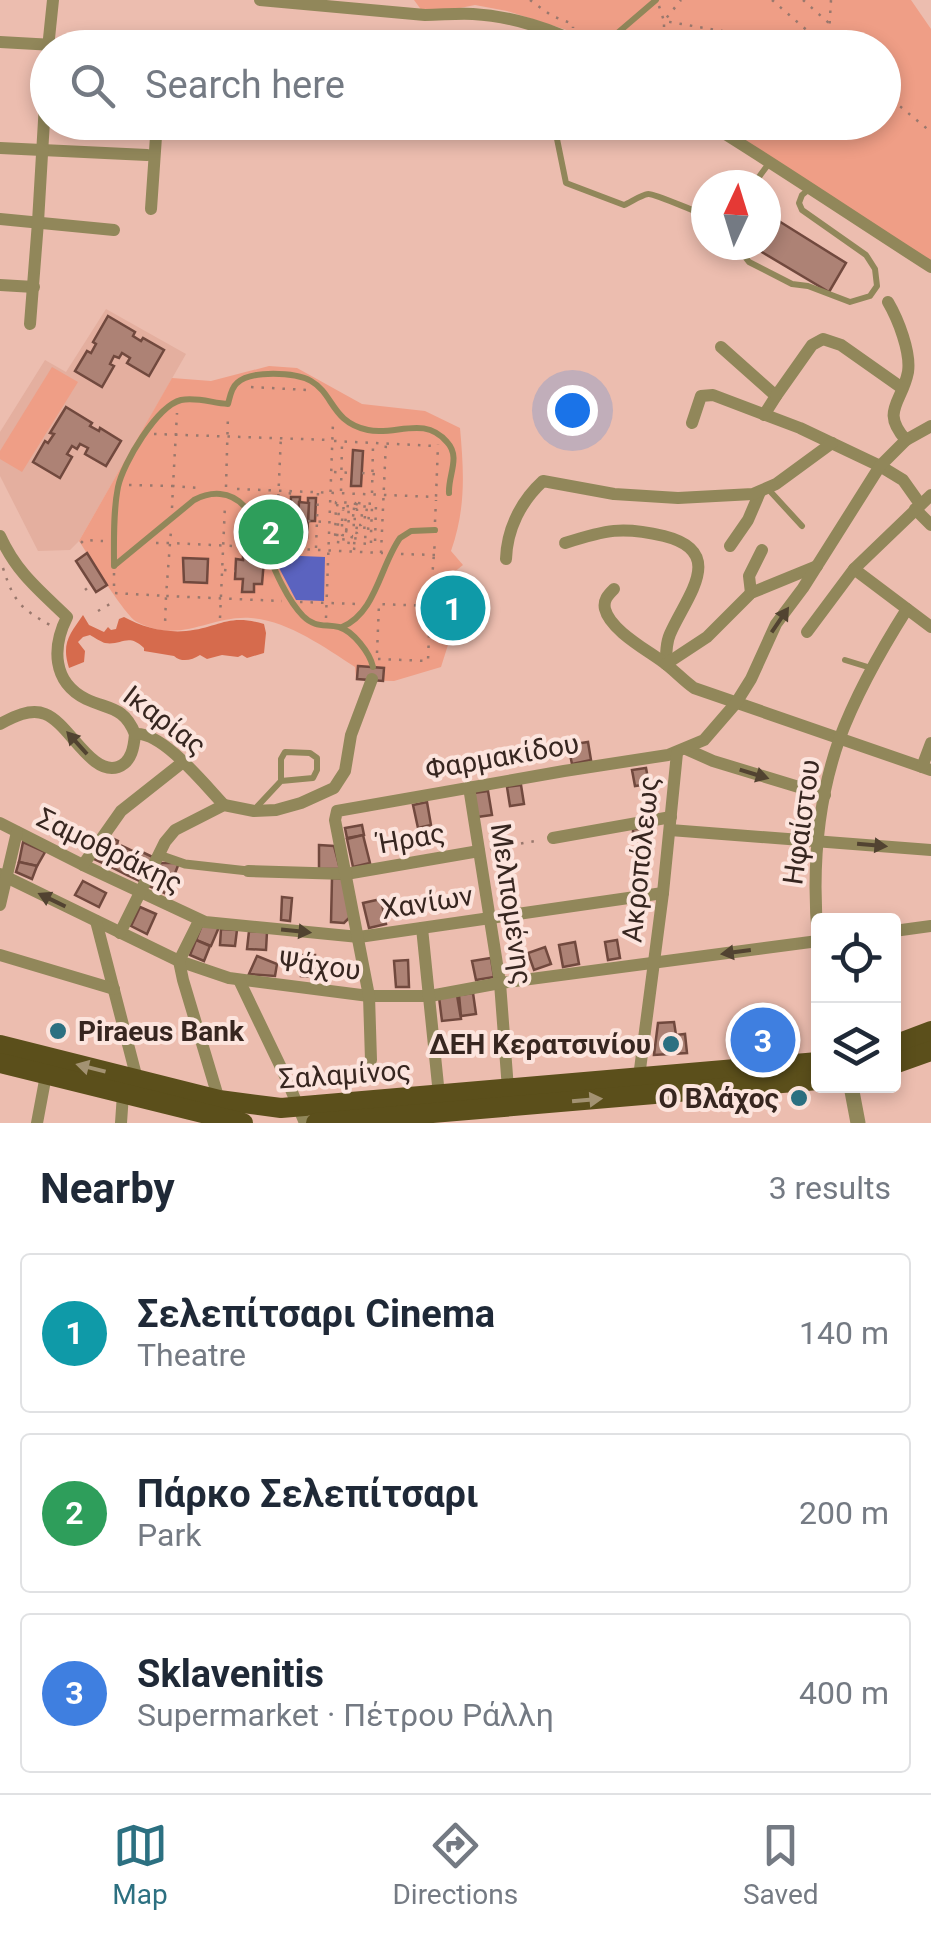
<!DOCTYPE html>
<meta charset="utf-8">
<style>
body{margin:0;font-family:Roboto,sans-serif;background:#f2f2f3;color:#1f2937}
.controls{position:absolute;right:30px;bottom:30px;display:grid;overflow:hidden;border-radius:10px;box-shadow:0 5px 15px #0003}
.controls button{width:90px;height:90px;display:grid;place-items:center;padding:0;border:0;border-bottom:2px solid #e0e1e3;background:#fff;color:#1f2937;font:50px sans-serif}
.compass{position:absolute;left:691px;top:170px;width:90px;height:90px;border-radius:50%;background:#fff;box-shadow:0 5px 15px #0003;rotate:4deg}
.you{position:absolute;left:572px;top:410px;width:35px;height:35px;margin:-25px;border:8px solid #fff;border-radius:50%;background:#1a73e8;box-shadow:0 0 0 15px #1a73e833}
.badge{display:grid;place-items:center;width:65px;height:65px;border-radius:50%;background:#2c7081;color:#fff;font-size:32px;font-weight:700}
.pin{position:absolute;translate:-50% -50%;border:5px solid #fff;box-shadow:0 2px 10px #0006}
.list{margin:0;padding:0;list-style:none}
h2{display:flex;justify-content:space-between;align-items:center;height:130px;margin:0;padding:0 40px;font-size:42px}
h2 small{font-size:32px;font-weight:400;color:#747a83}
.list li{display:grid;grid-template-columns:65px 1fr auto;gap:30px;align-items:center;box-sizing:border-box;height:160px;margin:0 20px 20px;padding:0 20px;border:2px solid #e0e1e3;border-radius:10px}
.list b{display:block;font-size:38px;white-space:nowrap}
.list p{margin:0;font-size:32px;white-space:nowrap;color:#747a83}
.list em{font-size:32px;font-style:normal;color:#747a83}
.icon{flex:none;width:55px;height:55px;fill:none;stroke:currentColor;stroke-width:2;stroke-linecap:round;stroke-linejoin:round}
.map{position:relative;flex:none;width:931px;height:1123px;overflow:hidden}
.search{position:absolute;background:#fff;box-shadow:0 5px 15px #0003;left:30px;right:30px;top:30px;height:110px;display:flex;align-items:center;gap:25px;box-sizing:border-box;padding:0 35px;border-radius:55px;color:#747a83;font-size:38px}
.sheet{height:670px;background:#fff}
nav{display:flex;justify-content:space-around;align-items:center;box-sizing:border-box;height:140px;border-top:2px solid #e0e1e3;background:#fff;font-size:28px;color:#747a83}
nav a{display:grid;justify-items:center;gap:5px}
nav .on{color:#2c7081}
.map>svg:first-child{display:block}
</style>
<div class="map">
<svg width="931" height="1123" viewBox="0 0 931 1123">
<rect width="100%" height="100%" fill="#ecbdaf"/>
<polygon fill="#e4af9f" points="106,309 186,354 79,541 70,550 38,551 0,476 0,432 45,360 66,372"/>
<g fill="#ef9e86">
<polygon points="414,0 911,0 931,29 931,266 707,123 884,122 884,48 609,47 601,41 507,11 475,5 425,15"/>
<path d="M 269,366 L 297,368 L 362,404 L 425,411 L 460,428 C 464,473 466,508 451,551 L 463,565 L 448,577 L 454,583 L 453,589 L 476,590 L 475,630 L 453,629 L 441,667 L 394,681 L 356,680 L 355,667 C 324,647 288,621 251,618 C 210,615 181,645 137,622 C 125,616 89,556 79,541 L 172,378 L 211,381 Z"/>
<polygon points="52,367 78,382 22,472 0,459 0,451"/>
</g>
<path fill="#d66b4d" d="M 83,615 L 89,625 L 104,632 L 108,627 L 111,630 L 116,629 L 119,619 L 124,617 C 142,627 165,633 186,631 C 219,628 227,613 264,624 L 266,633 L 264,653 L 247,658 L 242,655 L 238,657 L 222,655 L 207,659 L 200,655 C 192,660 182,663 174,656 L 144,651 L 144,648 C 128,632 121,646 105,643 C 101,642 94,637 90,635 L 83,637 L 78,642 L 85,651 L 84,662 L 69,668 C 61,643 70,634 83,615 Z"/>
<polygon fill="#5b63bf" points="278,555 325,557 324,601 296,600 277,564"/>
<g fill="#ad8275" stroke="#71493e" stroke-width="2.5">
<polygon points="766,213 846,263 829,292 750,245 766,245"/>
<polygon points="108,316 135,332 133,336 141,341 143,338 164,350 149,376 127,363 130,358 122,353 119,358 114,356 110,364 114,366 102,387 75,371 87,351 91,353 96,344 93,342"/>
<polygon points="66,407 92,423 90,426 99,431 100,428 121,441 106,466 85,454 88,448 80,444 77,449 72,446 67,454 72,457 60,478 33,462 45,441 48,443 54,434 50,433"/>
<polygon points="353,450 363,451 361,486 351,486"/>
<polygon points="291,497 300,497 299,520 290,520"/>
<polygon points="308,498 316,498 315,521 308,521"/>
<polygon points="299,502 309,503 307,538 297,537"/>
<polygon points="246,551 253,551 253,554 256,554 256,559 264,560 262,584 254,584 254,592 242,592 243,579 235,579 236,559 243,560 243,553"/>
<polygon points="87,553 107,585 96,592 76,561"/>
<polygon points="183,558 208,559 207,583 184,582"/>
<polygon points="358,666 384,668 383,681 357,679"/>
<polygon points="588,742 591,760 572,764 568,745"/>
<polygon points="646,768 649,784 635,786 632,770"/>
<polygon points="521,785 524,804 510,806 507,787"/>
<polygon points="488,791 492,815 477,817 474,793"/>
<polygon points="427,802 431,825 418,828 413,805"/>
<polygon points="362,825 364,835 347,838 345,828"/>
<polygon points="652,828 652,838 633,839 633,829"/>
<polygon points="363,835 370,863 353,867 347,839"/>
<polygon points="110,837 118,841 111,867 94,859"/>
<polygon points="23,842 45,852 37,866 19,862"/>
<polygon points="319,845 334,846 340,869 319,869"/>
<polygon points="122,846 137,853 127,875 113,868"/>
<polygon points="142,852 155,858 142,882 129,876"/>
<polygon points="19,862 37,866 32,879 16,872"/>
<polygon points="159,863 179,863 167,894 149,886"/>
<polygon points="332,878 346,879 353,914 344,923 331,922"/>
<polygon points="83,881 106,893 99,907 75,895"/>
<polygon points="282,897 292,898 290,921 281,920"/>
<polygon points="381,899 386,924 369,928 363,903"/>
<polygon points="140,907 156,914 147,934 131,926"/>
<polygon points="202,925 219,927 211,946 196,940"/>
<polygon points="221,929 237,930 235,946 220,945"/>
<polygon points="249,931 267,932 266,950 247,949"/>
<polygon points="196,940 210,946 204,961 190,955"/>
<polygon points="617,940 620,958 608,960 605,942"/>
<polygon points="575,942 579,964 563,967 559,945"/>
<polygon points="545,947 551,964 534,970 528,953"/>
<polygon points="302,955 315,955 314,977 301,976"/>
<polygon points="257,956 277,964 275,976 249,974"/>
<polygon points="491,958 494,977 476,980 472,961"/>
<polygon points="408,960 409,987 396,987 394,961"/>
<polygon points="473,993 476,1014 461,1016 459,995"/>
<polygon points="457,995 461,1019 442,1021 439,997"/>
<polygon points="674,1022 676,1035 685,1034 687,1053 654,1055 658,1023"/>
</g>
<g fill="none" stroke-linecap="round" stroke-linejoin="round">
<g stroke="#99786d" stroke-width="2.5" stroke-dasharray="2.5 8" stroke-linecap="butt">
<polyline points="530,0 552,16 573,24 573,28"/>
<polyline points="772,0 818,40"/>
<polyline points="803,0 830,24"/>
<polyline points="659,6 664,21 815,47"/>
<polyline points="829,34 831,0"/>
<path d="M 815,46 C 819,36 828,33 837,38 L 843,48"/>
<polyline points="664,48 664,21 681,0"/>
<polyline points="884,93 931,132"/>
<polyline points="251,387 308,390"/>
<polyline points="154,434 331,440"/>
<polyline points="334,441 436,446"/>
<polyline points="334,472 352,473"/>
<polyline points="362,473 382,475"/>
<polyline points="129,485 173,486 177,413"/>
<polyline points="226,487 228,415"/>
<polyline points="237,489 436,497 438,444"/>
<polyline points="341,491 342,444"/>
<polyline points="372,493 373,446"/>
<polyline points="357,503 356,506 372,507 371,534 368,533 369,510 357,509 357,513 362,513 361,525 358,525"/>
<polyline points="358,503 376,504 375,544 371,544 371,537 364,537 365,513 363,513"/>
<polyline points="336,505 355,507 355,503 336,502 335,542 351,543 351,541"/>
<polyline points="172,508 173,486 199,488"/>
<polyline points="279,520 298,521"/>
<polyline points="308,521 328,522"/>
<polyline points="342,521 343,510"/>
<polyline points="435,522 436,500"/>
<polyline points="342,524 342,535 352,536 351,540 337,539 339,508 355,509 355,512 346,512 345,529 348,530 349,515 358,516 358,519"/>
<polyline points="355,525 352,525 352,519 356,519"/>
<polyline points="345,531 357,533 357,539"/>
<polyline points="81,543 84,540 103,541"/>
<polyline points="156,543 170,543 171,531"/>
<polyline points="353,543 370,544"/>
<polyline points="253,547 170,543 166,596 282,601"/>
<polyline points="287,547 290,491"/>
<polyline points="276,548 383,553"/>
<polyline points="316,548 318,492"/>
<polyline points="276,549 281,435"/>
<polyline points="354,550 357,525"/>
<polyline points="381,553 386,441"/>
<polyline points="401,554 435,555"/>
<path d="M 3,568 C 14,602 20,608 50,625"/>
<polyline points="224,570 235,571"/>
<polyline points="114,573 114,593 166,596 165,625"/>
<polyline points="85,590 91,585"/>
<polyline points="300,602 357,604"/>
<polyline points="98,611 110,604"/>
<polyline points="220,618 225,505"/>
<polyline points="326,618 333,422"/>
<polyline points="377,653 379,604 430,606 435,540"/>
<polyline points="378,659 428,661 430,609"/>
<polyline points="490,849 541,840"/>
</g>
<g stroke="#91875a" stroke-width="6">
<polyline points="600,48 656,0"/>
<path d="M 550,122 L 557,139 L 566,183 L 624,205 C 631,202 641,195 648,194 C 654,193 695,212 706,215"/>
<polyline points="753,185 770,162"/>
<polyline points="736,245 749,262 792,284 808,286 850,302 870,296 877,286 875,269 866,255 802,210 799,203 802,195 808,190"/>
<polyline points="769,490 802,526"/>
<path d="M 115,565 L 194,500 C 211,491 230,491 244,506 C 251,514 255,524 259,533 C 270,558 284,597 303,616 C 315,628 324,624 339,627 C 353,631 370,653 373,667"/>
<path d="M 114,566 C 114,541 113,512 118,487 C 123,463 157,406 181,400 C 198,397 212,403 228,404 C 230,397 231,388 237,383 C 251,370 295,372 311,381 C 334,394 331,422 368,430 C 396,436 424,415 447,442 C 461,457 448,475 449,493"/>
<path d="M 342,627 C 376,613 380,566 400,538 L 411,531 L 435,530"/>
<polyline points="845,660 871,668"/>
<polyline points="254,810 281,781 313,778 317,770 317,758 310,753 285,752 281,759 281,781"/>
</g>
<polyline stroke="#91875a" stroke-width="9" points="159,855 185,864 248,871"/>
<g stroke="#91875a" stroke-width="12">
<path d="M 260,0 L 425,15 C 441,15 457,13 473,14 C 510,16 554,29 587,48"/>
<polyline points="0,42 107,48"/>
<polyline points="48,48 53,0"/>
<path d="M 706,122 C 782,169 856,219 931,267"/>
<polyline points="0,148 147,155"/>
<polyline points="151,209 157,122"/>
<polyline points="0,219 114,230"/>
<polyline points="0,285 34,287"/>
<path d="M 888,302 C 898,319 911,352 908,372 C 902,403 880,411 906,440 L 931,426"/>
<polyline points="30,324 38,222 48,53"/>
<polyline points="721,347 776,396 764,415"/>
<polyline points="776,396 812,345 823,339 841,345 902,388"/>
<polyline points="692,423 701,396 713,395 800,428 880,466 903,480 920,504"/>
<polyline points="915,509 931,525"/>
<path d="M 0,536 C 17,573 38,589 67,617 C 52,647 52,682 86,699 C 109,710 124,706 135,734"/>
<path d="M 565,543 C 606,530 622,526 664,536 C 728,552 686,597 670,634 C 666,643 666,654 666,664"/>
<polyline points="730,546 748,520 760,492"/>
<path d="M 506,559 C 507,529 521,501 543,481 L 614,494 L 678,498 L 753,494 L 776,484 L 832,443"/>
<polyline points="854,569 931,627"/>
<path d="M 614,589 C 608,595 603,600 605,609 C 610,630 647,650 663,662 C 674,670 683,680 694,688 L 931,770"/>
<polyline points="751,593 749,576 762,550"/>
<polyline points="807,632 854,569 931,495"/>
<polyline points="666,664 707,637 751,593 817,566"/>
<path d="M 0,724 C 13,717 30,708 45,714 C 69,723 91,776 118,767 C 132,762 134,746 135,734"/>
<path d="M 135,734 C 162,731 205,785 224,805"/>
<polyline points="686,749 713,761 825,795"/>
<polyline points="922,767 931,743"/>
<polyline points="469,787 500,983 508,1089 504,1092"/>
<polyline points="0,823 83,865 205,922 359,937 663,893"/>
<polyline points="670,830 931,850"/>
<polyline points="553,838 671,817"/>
<polyline points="83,865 121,811 183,762"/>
<polyline points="248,871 346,874 479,851"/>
<polyline points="0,874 179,961 229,978 369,996 430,996 500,983 818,941"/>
<polyline points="0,905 17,832"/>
<polyline points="96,921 137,1079"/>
<polyline points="199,921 179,961 183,980 219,1100"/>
<polyline points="422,928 439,1095"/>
<polyline points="894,931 931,926"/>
<polyline points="120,933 165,842 175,830 224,805 254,811 276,810 301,803 334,788 345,771 351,735 372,679"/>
<path d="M 818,940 C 812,874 817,803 839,740 C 856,694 881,650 907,609"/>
<polyline points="0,955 114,989"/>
<polyline points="239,980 287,1080 305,1123"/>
<polyline points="371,1060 369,996 335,820 337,811 564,771 668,755 704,740 736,703 751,679 776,624 803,588 880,466 906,440"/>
<polyline points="639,1077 663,893 677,753"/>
<polyline points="37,1123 46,1075"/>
<polyline points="121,1123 123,1094"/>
</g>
<polyline stroke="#91875a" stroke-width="15" points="851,1086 858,1123"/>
<g stroke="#5b4f1b" stroke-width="20">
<polyline points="0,1045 219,1100 281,1108 818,1062"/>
<polyline points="894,1045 931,1031"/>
<polyline points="0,1063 243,1123"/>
<polyline points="894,1064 931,1051"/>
<polyline points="316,1123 818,1080"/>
</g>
</g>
<defs><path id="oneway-solid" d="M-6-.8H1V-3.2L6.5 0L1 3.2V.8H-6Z" transform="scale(2.5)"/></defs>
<g fill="#524331">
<use href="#oneway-solid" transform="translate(780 620) rotate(-56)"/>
<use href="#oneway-solid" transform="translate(77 743) rotate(-132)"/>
<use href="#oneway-solid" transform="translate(754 774) rotate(17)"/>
<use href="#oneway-solid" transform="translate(872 845) rotate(5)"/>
<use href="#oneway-solid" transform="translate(52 900) rotate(-154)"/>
<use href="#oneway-solid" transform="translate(296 931) rotate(6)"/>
<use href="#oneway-solid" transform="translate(736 952) rotate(172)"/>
</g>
<g fill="#a39272">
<use href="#oneway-solid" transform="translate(91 1068) rotate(-166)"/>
<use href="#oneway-solid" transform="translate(587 1100) rotate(-5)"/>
</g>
<g fill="#2c7081" stroke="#fce4dd" stroke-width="4">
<circle cx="58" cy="1031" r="10"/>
<circle cx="671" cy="1044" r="10"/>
<circle cx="799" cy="1098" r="10"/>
</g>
<g text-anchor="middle" stroke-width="8" stroke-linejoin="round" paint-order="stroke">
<g font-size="28" fill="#372620" stroke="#fce4dd">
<text transform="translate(165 720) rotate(37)" y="10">Ικαρίας</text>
<text transform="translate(502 756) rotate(-10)" y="10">Φαρμακίδου</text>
<text transform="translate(801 822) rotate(-82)" y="10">Ηφαίστου</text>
<text transform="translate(411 838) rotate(-10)" y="10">Ήρας</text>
<text transform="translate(110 850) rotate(26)" y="10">Σαμοθράκης</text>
<text transform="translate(640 859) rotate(-84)" y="10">Ακροπόλεως</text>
<text transform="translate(427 902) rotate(-9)" y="10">Χανίων</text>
<text transform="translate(512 904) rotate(82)" y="10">Μελπομένης</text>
<text transform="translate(320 965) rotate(7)" y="10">Ψάχου</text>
<text transform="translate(345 1074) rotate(-4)" y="10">Σαλαμίνος</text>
</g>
<g font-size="28" font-weight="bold" fill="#372620" stroke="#fce4dd" text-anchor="end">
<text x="78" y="1041" text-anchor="start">Piraeus Bank</text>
<text x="651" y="1054">ΔΕΗ Κερατσινίου</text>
<text x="779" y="1108">Ο Βλάχος</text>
</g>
</g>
</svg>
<div class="controls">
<button><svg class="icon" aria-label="locate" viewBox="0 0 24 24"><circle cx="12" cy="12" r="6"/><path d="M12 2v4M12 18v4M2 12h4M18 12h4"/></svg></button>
<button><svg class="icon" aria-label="layers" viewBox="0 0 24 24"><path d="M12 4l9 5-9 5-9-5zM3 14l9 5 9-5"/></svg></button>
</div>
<svg class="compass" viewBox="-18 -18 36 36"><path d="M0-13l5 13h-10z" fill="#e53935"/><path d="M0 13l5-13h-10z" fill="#747a83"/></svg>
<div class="you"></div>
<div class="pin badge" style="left:453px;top:608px;background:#0f9aa8">1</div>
<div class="pin badge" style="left:271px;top:532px;background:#2e9e5b">2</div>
<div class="pin badge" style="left:763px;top:1040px;background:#3f7fe0">3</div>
<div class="search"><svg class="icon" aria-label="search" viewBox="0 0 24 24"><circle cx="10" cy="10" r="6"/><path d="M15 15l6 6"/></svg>Search here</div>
</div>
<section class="sheet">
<h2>Nearby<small>3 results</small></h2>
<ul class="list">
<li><span class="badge" style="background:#0f9aa8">1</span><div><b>Σελεπίτσαρι Cinema</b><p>Theatre</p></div><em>140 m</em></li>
<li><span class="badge" style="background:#2e9e5b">2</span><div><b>Πάρκο Σελεπίτσαρι</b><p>Park</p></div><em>200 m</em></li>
<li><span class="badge" style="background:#3f7fe0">3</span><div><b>Sklavenitis</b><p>Supermarket · Πέτρου Ράλλη</p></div><em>400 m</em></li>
</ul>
</section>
<nav>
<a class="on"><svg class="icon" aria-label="map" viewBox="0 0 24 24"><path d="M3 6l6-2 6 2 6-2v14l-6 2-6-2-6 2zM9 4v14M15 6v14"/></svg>Map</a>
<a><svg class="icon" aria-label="directions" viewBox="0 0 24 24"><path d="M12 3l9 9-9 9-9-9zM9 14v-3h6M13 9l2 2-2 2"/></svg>Directions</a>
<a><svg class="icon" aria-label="saved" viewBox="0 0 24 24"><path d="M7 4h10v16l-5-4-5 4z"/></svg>Saved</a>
</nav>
